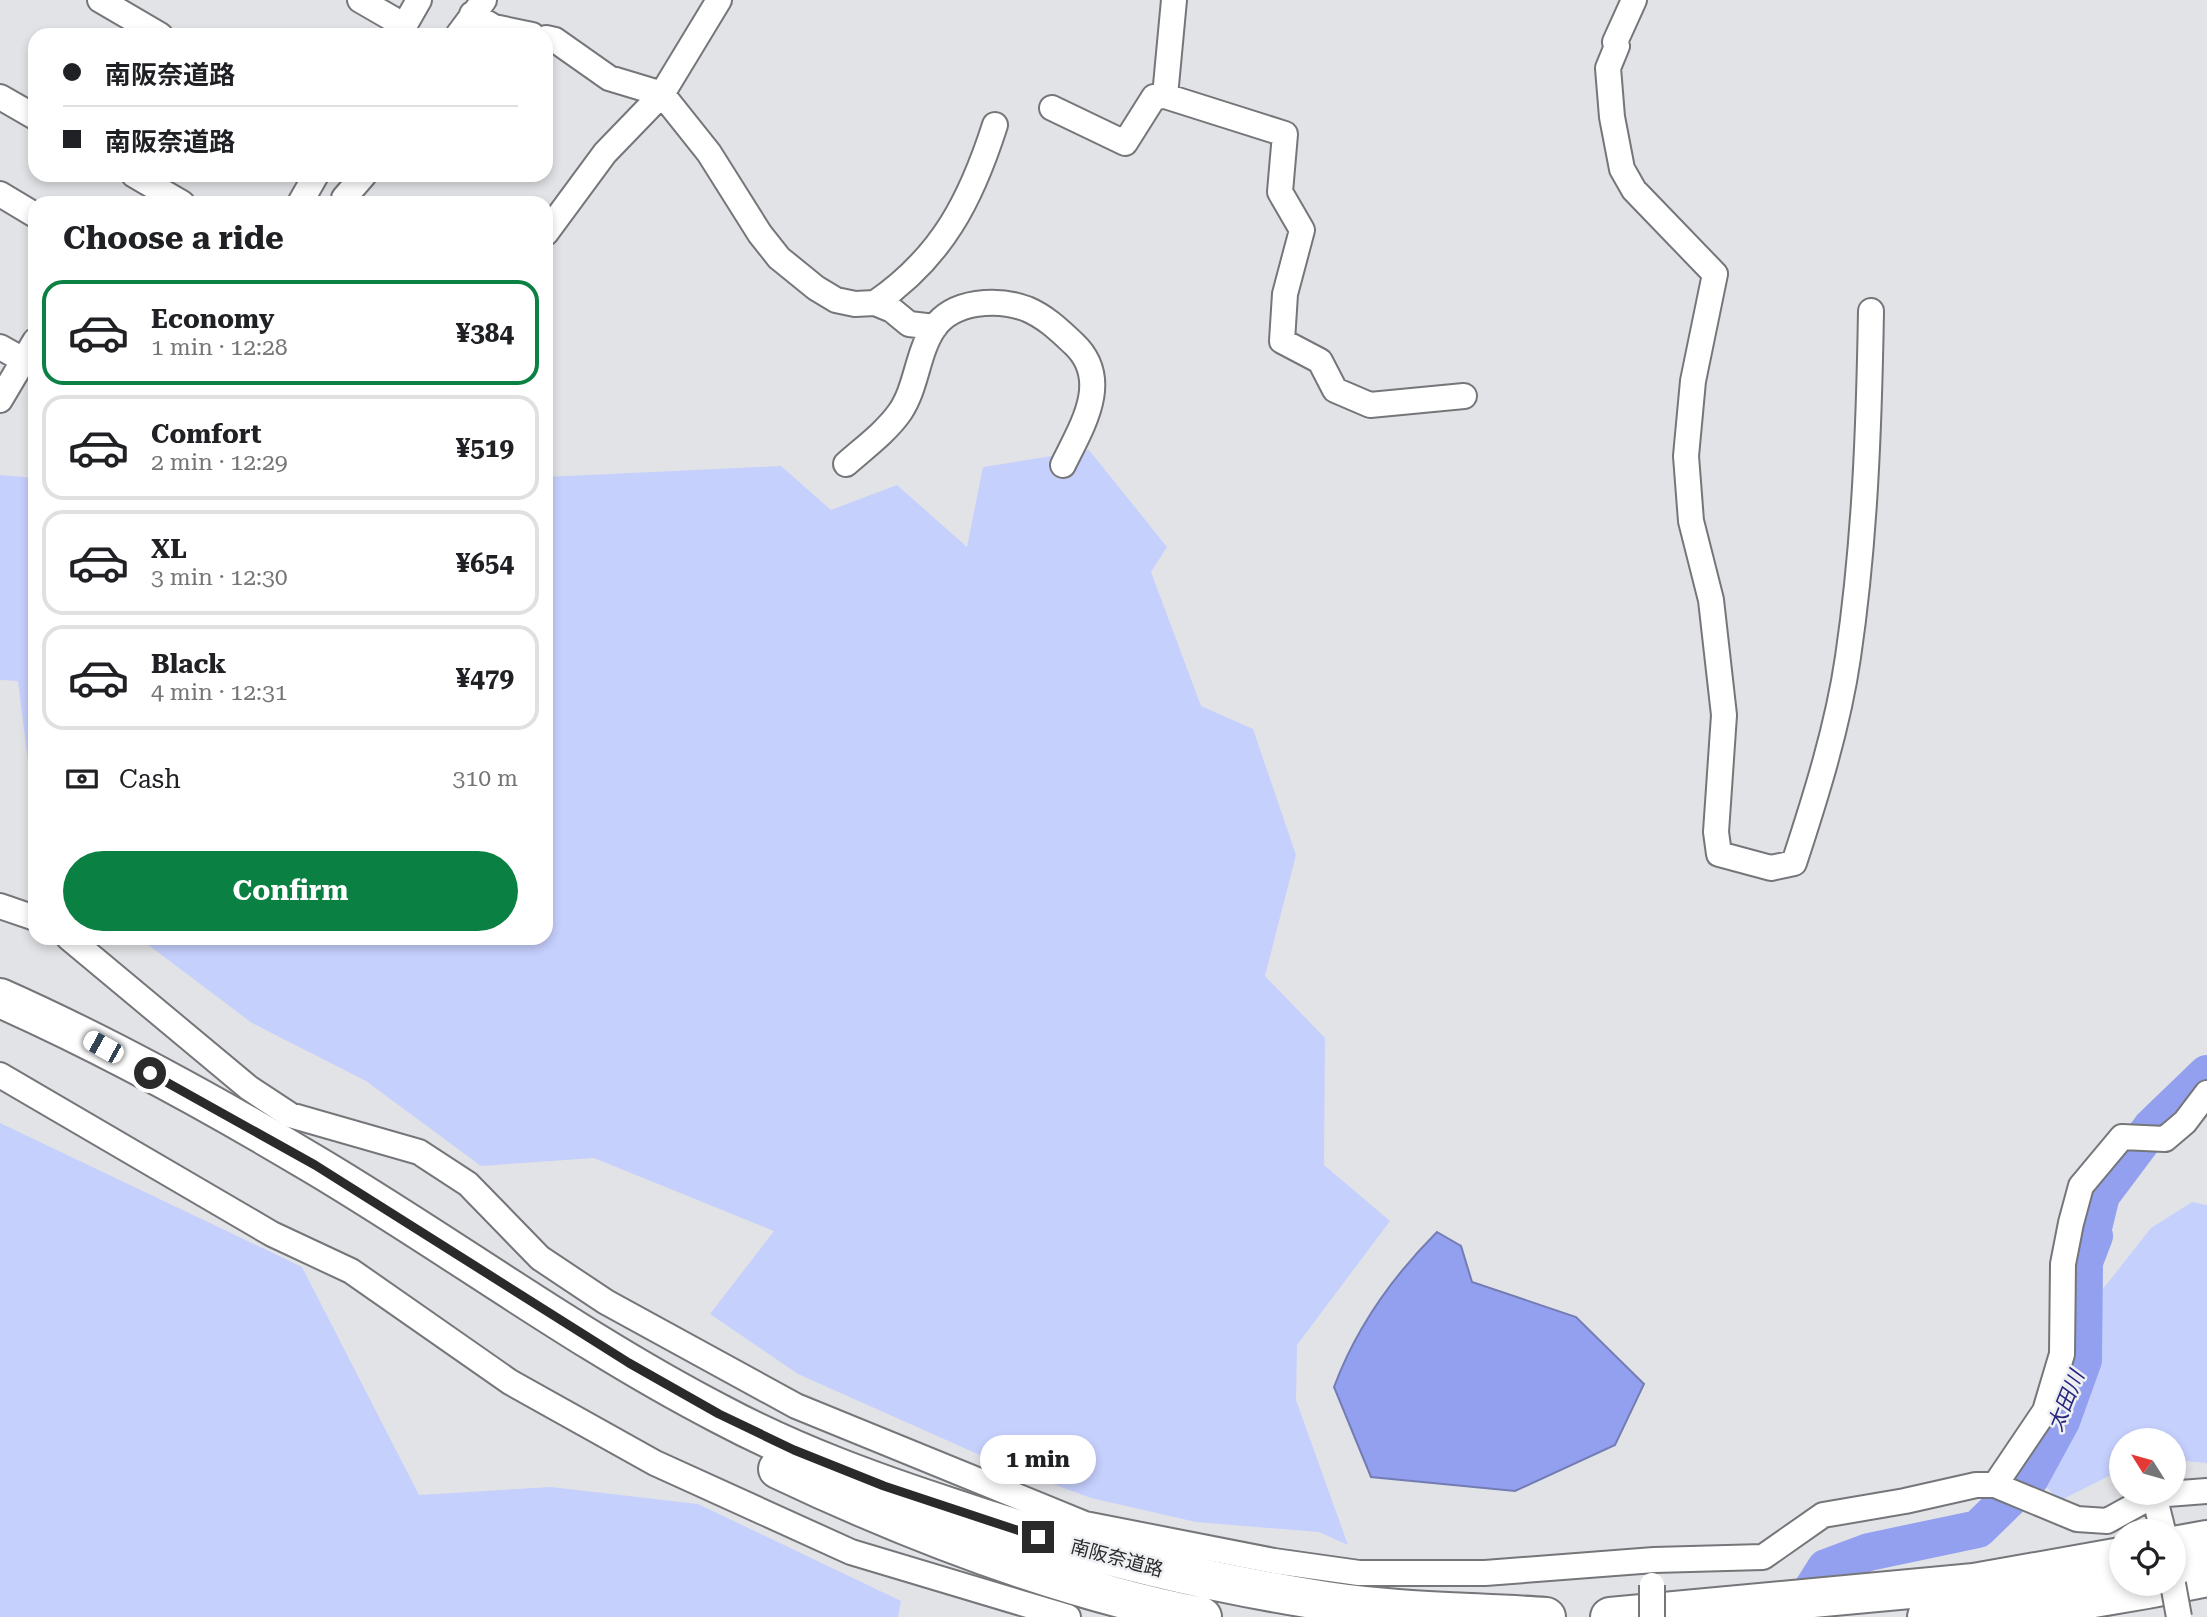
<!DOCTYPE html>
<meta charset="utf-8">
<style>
body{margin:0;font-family:"Roboto Serif","Noto Sans JP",serif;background:#f2f2f2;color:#202124;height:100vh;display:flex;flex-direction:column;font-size:26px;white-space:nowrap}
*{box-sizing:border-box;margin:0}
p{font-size:23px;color:#757577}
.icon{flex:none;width:38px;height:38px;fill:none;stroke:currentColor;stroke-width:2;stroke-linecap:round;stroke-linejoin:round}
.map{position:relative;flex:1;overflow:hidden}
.sheet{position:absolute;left:28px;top:196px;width:525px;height:749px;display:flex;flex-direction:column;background:#fff;border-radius:21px;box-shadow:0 4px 10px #0003}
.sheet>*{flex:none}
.top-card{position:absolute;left:28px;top:28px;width:525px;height:154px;border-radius:21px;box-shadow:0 4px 10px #0003;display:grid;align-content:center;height:154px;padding:0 35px;background:#fff}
.needle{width:46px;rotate:307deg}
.tools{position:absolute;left:2109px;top:1428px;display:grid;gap:14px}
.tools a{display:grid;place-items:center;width:77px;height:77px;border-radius:50%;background:#fff;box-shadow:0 4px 10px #0003;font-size:35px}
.end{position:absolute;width:32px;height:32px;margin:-16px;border:9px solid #2a2a2b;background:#fff;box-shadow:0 0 0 4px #fff}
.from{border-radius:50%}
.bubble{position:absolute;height:49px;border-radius:24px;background:#fff;box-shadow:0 4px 10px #0003;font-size:23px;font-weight:700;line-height:49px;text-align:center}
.car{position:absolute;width:21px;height:42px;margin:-21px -10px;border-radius:9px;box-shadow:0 0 5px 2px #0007;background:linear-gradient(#fff 24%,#345 0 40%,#fff 0 76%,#345 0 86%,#fff 0)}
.top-card b{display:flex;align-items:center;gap:24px;height:66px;font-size:26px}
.top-card b+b{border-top:2px solid #e0e0e0}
.top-card i{width:18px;height:18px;background:#202124}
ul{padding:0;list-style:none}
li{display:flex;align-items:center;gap:21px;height:105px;margin:0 14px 10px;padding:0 21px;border:4px solid #e0e0e0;border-radius:21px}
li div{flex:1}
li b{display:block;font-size:26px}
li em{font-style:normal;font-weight:700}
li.selected{border-color:#0b8043}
li>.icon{width:63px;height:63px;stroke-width:1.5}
h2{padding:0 35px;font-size:32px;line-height:84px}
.pay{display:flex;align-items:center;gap:18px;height:77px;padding:0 35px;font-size:26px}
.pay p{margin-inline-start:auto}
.button{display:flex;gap:14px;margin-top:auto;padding:14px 35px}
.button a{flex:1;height:80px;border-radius:42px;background:#0b8043;color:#fff;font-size:28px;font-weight:700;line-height:80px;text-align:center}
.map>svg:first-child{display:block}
.green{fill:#c6d0fd}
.water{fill:#92a0ef;stroke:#737db4;stroke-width:2}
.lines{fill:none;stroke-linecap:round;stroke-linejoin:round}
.river{stroke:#92a0ef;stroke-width:38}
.street-casing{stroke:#757679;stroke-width:28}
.highway-casing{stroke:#757679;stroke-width:42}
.street{stroke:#fff;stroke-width:24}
.highway{stroke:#fff;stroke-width:38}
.street-bridge-casing{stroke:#757679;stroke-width:28;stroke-linecap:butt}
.street-bridge{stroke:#fff;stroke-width:24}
.route{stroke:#2a2a2b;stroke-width:9}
.labels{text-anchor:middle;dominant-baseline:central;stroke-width:5;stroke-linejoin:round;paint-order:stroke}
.street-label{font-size:19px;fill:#2a2a2b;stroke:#eff0f3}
.water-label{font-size:21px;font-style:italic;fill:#26267f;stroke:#eff0f3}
</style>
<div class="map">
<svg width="2207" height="1617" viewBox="0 0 2207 1617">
<rect width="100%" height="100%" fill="#e2e3e6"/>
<!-- green -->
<path class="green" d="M1089,450L1167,547L1151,572L1201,706L1253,729L1296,855L1265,976L1325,1038L1324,1165L1390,1221L1297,1345L1296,1400L1348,1545L1319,1532L1196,1522L1091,1498L1009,1468L798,1374L710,1314L774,1231L594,1158L481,1166L366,1081L252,1023L139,938H546V477L781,466L831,510L897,485L967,547L983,467Z
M0,475L35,478V817L18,681L0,680Z
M0,1123L302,1267L419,1495L551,1487L698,1504L901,1601L898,1617H0Z
M2192,1202L2207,1205V1463L2174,1460V1440H2121V1470L2059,1501L2044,1484L2069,1443L2099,1294L2151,1228Z"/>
<!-- water -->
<path class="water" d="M1437,1232L1461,1246L1472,1282L1576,1317L1644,1384L1615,1445L1515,1491L1371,1477L1334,1387C1356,1328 1393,1276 1437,1232Z"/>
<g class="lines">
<!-- river -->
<path class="river" d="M1795,1617L1826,1568L1869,1552L1978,1529L2030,1478L2061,1421L2083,1360L2084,1262L2094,1236L2092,1232L2101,1195L2152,1127L2207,1074"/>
<!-- street casing -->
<g class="street-casing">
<path id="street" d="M100,0L160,35
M360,0L405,26
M1174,0L1165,96L1285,134L1280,192L1302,230L1285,294L1282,341L1320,361L1335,390L1370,405L1464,396
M1634,0L1615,42L1617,46L1608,68L1612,117L1622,169L1634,190L1715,274L1693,381L1686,456L1691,521L1711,600L1724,715L1716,832L1719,854L1771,868L1794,863C1816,796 1838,726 1848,657C1865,542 1869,427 1871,311
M472,14L494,27L532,35
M399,35L419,0
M458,35L484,0
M546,38L555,40L609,78L662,94L709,153L760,234L779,258L816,288L836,300L855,304L875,303L892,310L909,324L935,327
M0,97L35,117
M1052,108L1125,143L1154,97L1165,96
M134,175L182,203
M0,194L35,215
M344,198L364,175
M300,203L316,175
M546,233L605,153L662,94L719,0
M875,303C942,257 971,200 995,125
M0,347L23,360
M0,400L35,341
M846,464C864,448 886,432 900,412C917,387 917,353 934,328C953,300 998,298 1027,309C1046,317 1060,331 1074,344C1112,380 1082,426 1063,465
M0,906L35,918
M69,938L249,1088L290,1115L419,1152L468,1184L540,1258L606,1302L796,1406L1085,1524L1274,1561L1359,1573H1485L1654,1560L1763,1557L1823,1515L1905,1501L1976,1485H1995L2077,1519L2107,1521L2154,1495L2207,1491
M0,1075L272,1234L351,1271L510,1382L655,1463L851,1552L1068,1617
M1995,1485L2045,1411L2062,1354L2063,1264L2071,1223L2081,1186L2122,1137L2165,1139L2185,1122L2207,1093
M2154,1495L2163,1531"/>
</g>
<!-- highway casing -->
<g class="highway-casing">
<path id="highway" d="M0,998C108,1046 213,1104 315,1165C451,1246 579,1341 720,1414C795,1454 875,1483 955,1509C1076,1550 1200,1582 1326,1601C1398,1612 1473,1612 1546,1617
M778,1469C913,1533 1055,1588 1202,1617
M2174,1546L2207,1540
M1610,1617L1974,1583L2121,1557
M1927,1617C2022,1610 2114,1597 2207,1577"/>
</g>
<!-- street -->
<use href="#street" class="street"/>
<!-- highway -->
<use href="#highway" class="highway"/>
<!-- street-bridge casing -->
<g class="street-bridge-casing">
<path id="street-bridge" d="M2173,1584L2179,1617
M1652,1617V1585"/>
</g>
<!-- street-bridge -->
<use href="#street-bridge" class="street-bridge"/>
</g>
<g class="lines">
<!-- route -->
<path class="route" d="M150,1073L315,1165L629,1363L719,1414L794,1450L884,1486L1038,1537"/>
</g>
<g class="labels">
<!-- street labels -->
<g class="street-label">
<text transform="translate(1117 1558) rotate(15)">南阪奈道路</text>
</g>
<!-- water labels -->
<g class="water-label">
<text transform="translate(2066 1401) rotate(-68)">太田川</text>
</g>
</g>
</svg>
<div class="tools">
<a><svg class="needle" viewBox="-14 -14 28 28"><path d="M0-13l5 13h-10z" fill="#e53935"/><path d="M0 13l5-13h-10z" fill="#757577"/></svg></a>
<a><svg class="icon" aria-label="locate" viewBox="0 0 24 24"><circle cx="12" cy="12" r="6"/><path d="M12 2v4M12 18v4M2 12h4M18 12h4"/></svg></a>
</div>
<i class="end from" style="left:150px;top:1073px"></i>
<i class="end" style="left:1038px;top:1537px"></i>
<div class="bubble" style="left:980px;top:1435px;width:116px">1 min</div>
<i class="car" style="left:103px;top:1047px;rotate:299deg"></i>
<div class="top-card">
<b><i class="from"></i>南阪奈道路</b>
<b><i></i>南阪奈道路</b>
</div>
<section class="sheet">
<h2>Choose a ride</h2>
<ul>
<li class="selected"><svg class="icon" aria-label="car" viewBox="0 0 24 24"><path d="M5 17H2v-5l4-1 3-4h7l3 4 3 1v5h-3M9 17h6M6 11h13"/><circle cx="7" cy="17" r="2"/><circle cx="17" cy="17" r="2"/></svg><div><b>Economy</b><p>1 min · 12:28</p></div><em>¥384</em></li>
<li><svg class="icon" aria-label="car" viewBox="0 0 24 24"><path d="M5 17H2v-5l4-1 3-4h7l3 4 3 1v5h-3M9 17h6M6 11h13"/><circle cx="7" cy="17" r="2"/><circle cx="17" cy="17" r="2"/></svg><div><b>Comfort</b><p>2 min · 12:29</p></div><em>¥519</em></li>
<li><svg class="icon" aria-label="car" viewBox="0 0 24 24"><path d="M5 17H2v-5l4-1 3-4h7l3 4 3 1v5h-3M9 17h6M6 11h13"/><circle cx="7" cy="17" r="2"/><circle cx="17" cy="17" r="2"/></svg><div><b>XL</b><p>3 min · 12:30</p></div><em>¥654</em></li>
<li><svg class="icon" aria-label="car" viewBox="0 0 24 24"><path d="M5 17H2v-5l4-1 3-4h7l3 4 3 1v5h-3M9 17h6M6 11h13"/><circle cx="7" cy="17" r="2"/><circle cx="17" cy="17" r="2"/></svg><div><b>Black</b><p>4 min · 12:31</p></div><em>¥479</em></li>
</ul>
<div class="pay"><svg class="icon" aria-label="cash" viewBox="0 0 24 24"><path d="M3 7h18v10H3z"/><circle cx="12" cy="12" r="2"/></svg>Cash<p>310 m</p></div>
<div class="button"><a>Confirm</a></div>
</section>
</div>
